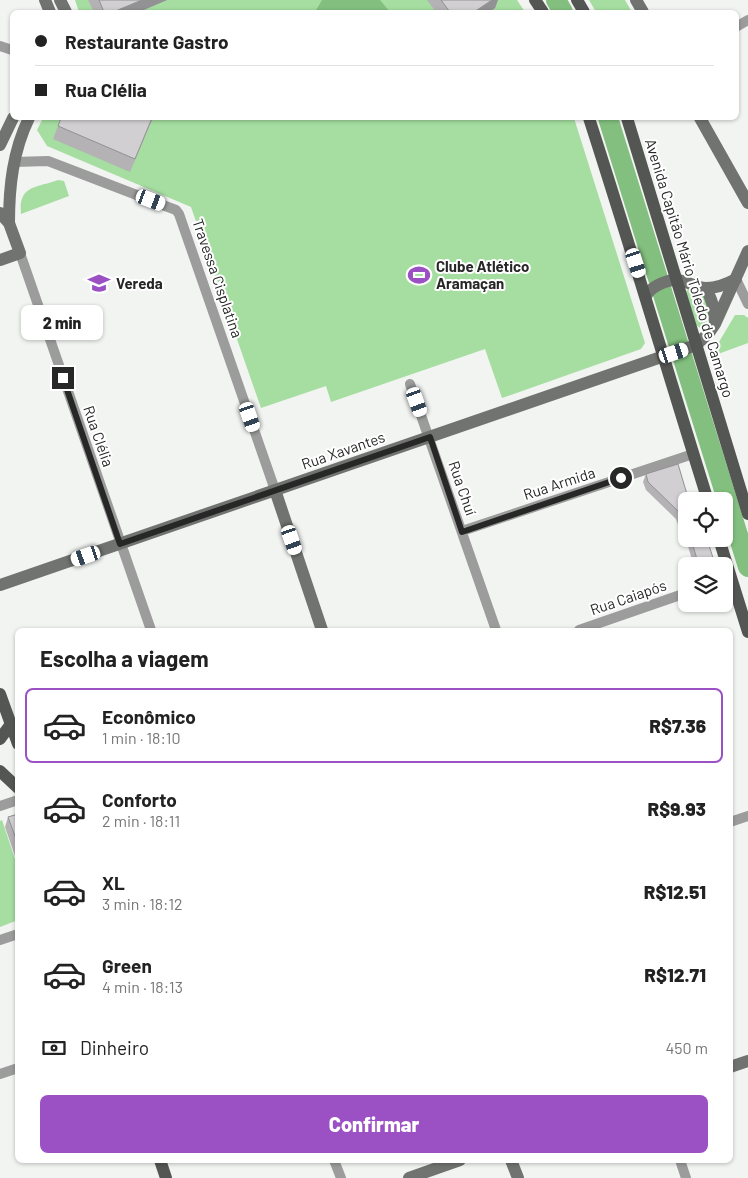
<!DOCTYPE html>
<html lang="pt">
<meta charset="utf-8">
<style>
body{margin:0;font-family:Barlow,sans-serif;background:#f2f2f2;color:#222;height:100vh;display:flex;flex-direction:column;font-size:19px;white-space:nowrap}
*{box-sizing:border-box;margin:0}
p{font-size:16px;color:#767676}
.icon{flex:none;width:28px;height:28px;fill:none;stroke:currentColor;stroke-width:2;stroke-linecap:round;stroke-linejoin:round}
.map{position:relative;flex:1;overflow:hidden}
.drawer{position:absolute;left:15px;top:628px;width:718px;height:535px;display:flex;flex-direction:column;background:#fff;border-radius:8px;box-shadow:0 1px 4px #0004}
.drawer>*{flex:none}
.guide{position:absolute;left:10px;top:10px;width:729px;height:110px;border-radius:8px;box-shadow:0 1px 4px #0004;display:grid;align-content:center;height:110px;padding:0 25px;background:#fff}
.controls{position:absolute;left:678px;top:492px;display:grid;gap:10px}
.controls a{display:grid;place-items:center;width:55px;height:55px;border-radius:8px;background:#fff;box-shadow:0 1px 4px #0004;font-size:25px}
.end{position:absolute;width:22px;height:22px;margin:-11px;border:6px solid #262726;background:#fff;box-shadow:0 0 0 2px #fff}
.from{border-radius:50%}
.bubble{position:absolute;height:35px;border-radius:8px;background:#fff;box-shadow:0 1px 4px #0004;font-size:16px;font-weight:800;line-height:35px;text-align:center}
.car{position:absolute;width:15px;height:30px;margin:-15px -8px;border-radius:6px;box-shadow:0 0 4px 1px #0007;background:linear-gradient(#fff 24%,#345 0 40%,#fff 0 76%,#345 0 86%,#fff 0)}
.guide b{display:flex;align-items:center;gap:18px;height:48px;font-size:19px}
.guide b+b{border-top:1px solid #e0e0e0}
.guide i{width:12px;height:12px;background:#222}
ul{padding:0;list-style:none}
li{display:flex;align-items:center;gap:15px;height:75px;margin:0 10px 8px;padding:0 15px;border:2px solid transparent;border-radius:8px}
li div{flex:1}
li b{display:block;font-size:19px}
li em{font-style:normal;font-weight:800}
li.current{border-color:#9b50c3}
li>.icon{width:45px;height:45px;stroke-width:1.5}
h2{padding:0 25px;font-size:22px;line-height:60px}
.pay{display:flex;align-items:center;gap:12px;height:55px;padding:0 25px;font-size:19px}
.pay p{margin-inline-start:auto}
.button{display:flex;gap:10px;margin-top:auto;padding:10px 25px}
.button a{flex:1;height:58px;border-radius:8px;background:#9b50c3;color:#fff;font-size:20px;font-weight:800;line-height:58px;text-align:center}
.map>svg:first-child{display:block}
.green{fill:#a5dea0}
.water{fill:#83c07f}
.lines{fill:none;stroke-linecap:round;stroke-linejoin:round}
.river{stroke:#83c07f;stroke-width:20}
.street{stroke:#9b9c9b;stroke-width:10}
.secondary{stroke:#717371;stroke-width:12}
.primary{stroke:#545654;stroke-width:12}
.wall{fill:#b4b2b5}
.shaded-wall{fill:#929193}
.building{fill:#d1cfd2;stroke:#929193}
.route{stroke:#262726;stroke-width:6}
.labels{text-anchor:middle;dominant-baseline:central;stroke-width:4;stroke-linejoin:round;paint-order:stroke}
.poi-label{font-size:15px;font-weight:bold;fill:#262726;stroke:#fff;text-anchor:start}
.street-label{font-size:15px;fill:#262726;stroke:#fff}
</style>
<div class="map">
<svg width="748" height="1178" viewBox="0 0 748 1178">
<rect width="100%" height="100%" fill="#f2f4f2"/>
<!-- green -->
<path class="green" d="M75,0H517L525,12H79Z
M589,0H625L632,12H596Z
M43,118H574L645,343L641,349L502,398L485,349L331,402L326,386L261,408L191,207L47,146L37,130Z
M58,180L64,181L69,196L21,214C18,185 36,188 58,180Z
M688,289C692,290 700,291 703,295C710,303 709,319 704,327L700,328L696,325L686,292Z
M735,315H744L748,318V343L710,357Z
M2,820L17,865L18,920L0,927V821Z"/>
<!-- water -->
<path class="water" d="M322,0H380L390,12H315Z"/>
<g class="lines">
<!-- river -->
<path class="river" d="M556,0L563,12
M608,118L748,567"/>
<!-- street -->
<path class="street" d="M736,27L748,20
M0,46L12,50
M14,162L48,161L168,207L176,210L179,214L275,490
M20,253L151,630
M736,279L748,304
M410,384L496,630
M462,531L693,454
M579,630L686,593
M0,806L18,800
M730,822L748,816
M0,940L18,934
M0,1074L18,1068
M334,1160L341,1178
M680,1160L686,1178"/>
<!-- secondary -->
<path class="secondary" d="M45,0L50,12
M60,0L66,12
M636,0L643,12
M700,118L748,203
M0,145L13,118
M0,213L9,223L20,253L0,260
M9,223C9,186 13,151 29,118
M705,288C713,299 714,310 715,323
M646,296C650,287 666,280 676,280C686,280 696,288 706,288C717,288 727,284 736,279
M275,490L322,630
M0,585L696,345L709,333L715,324L748,251
M730,1067L748,1061
M511,1160L518,1178
M409,1178L460,1160"/>
<!-- primary -->
<path class="primary" d="M535,0L543,12
M577,0L584,12
M589,118C630,245 668,373 708,501
M627,118L748,514
M719,539L748,632
M0,694L18,744
M0,739L11,724
M0,771L18,788
M160,1160L166,1178"/>
</g>
<!-- wall -->
<path class="wall" d="M88,0H167L139,12H94Z
M427,0H498L495,8L489,12H436Z
M153,118L130,172L53,139L58,126Z
M646,474L686,501V539H707L712,566H694L682,527H679L676,519L646,490L643,482Z
M18,814V865L5,827L8,817Z"/>
<!-- shaded-wall -->
<path class="shaded-wall" d="M142,0H167L139,12H113Z
M492,0H498L495,8L489,12H474Z
M684,519L682,527H679L682,520Z
M714,561L712,566H699Z"/>
<!-- building -->
<path class="building" d="M99,0H142L113,12H104Z
M441,0H492L474,12H450Z
M61,118H152L135,159L58,126Z
M678,464L689,501H686V525L684,519L682,520L679,512L648,482L646,474Z
M691,539H707L714,561L699,566Z
M18,814V844L8,817Z"/>
<g class="lines">
<!-- route -->
<path class="route" d="M63,378L120,544L430,437L462,532L621,478"/>
</g>
<!-- icons -->
<defs>
<g id="stadium-bare" transform="scale(1.725)"><path d="M0-5a6.5 5 0 1 0 0 10a6.5 5 0 1 0 0-10ZM-3.5-1.8h7v3.6h-7Z" fill="#9b50c3" stroke="#fff" stroke-width="2.5" paint-order="stroke"/></g>
<g id="school-bare" transform="scale(1.725)"><path d="M0-5L7-2L0 1L-7-2ZM-4 1L0 2.5L4 1V4Q0 6-4 4Z" fill="#9b50c3" stroke="#fff" stroke-width="2.5" paint-order="stroke"/></g>
</defs>
<g fill-rule="evenodd">
<use href="#stadium-bare" x="419" y="275"/>
<use href="#school-bare" x="99" y="283"/>
</g>
<g class="labels">
<!-- poi labels -->
<g class="poi-label">
<text x="436" y="266">Clube Atlético<tspan x="436" dy="17">Aramaçan</tspan></text>
<text x="116" y="283">Vereda</text>
</g>
<!-- street labels -->
<g class="street-label">
<text transform="translate(690 268) rotate(73)">Avenida Capitão Mário Toledo de Camargo</text>
<text transform="translate(218 278) rotate(71)">Travessa Cisplatina</text>
<text transform="translate(99 436) rotate(71)">Rua Clélia</text>
<text transform="translate(343 450) rotate(-19)">Rua Xavantes</text>
<text transform="translate(559 483) rotate(-18)">Rua Armida</text>
<text transform="translate(463 488) rotate(71)">Rua Chuí</text>
<text transform="translate(628 597) rotate(-19)">Rua Caiapós</text>
</g>
</g>
</svg>
<div class="controls">
<a><svg class="icon" aria-label="locate" viewBox="0 0 24 24"><circle cx="12" cy="12" r="6"/><path d="M12 2v4M12 18v4M2 12h4M18 12h4"/></svg></a>
<a><svg class="icon" aria-label="layers" viewBox="0 0 24 24"><path d="M12 4l9 5-9 5-9-5zM3 14l9 5 9-5"/></svg></a>
</div>
<i class="end from" style="left:621px;top:478px"></i>
<i class="end" style="left:63px;top:378px"></i>
<div class="bubble" style="left:21px;top:305px;width:82px">2 min</div>
<i class="car" style="left:151px;top:200px;rotate:111deg"></i>
<i class="car" style="left:636px;top:263px;rotate:162deg"></i>
<i class="car" style="left:674px;top:353px;rotate:72deg"></i>
<i class="car" style="left:417px;top:402px;rotate:160deg"></i>
<i class="car" style="left:250px;top:417px;rotate:161deg"></i>
<i class="car" style="left:292px;top:540px;rotate:161deg"></i>
<i class="car" style="left:86px;top:556px;rotate:251deg"></i>
<div class="guide">
<b><i class="from"></i>Restaurante Gastro</b>
<b><i></i>Rua Clélia</b>
</div>
<section class="drawer">
<h2>Escolha a viagem</h2>
<ul>
<li class="current"><svg class="icon" aria-label="car" viewBox="0 0 24 24"><path d="M5 17H2v-5l4-1 3-4h7l3 4 3 1v5h-3M9 17h6M6 11h13"/><circle cx="7" cy="17" r="2"/><circle cx="17" cy="17" r="2"/></svg><div><b>Econômico</b><p>1 min · 18:10</p></div><em>R$7.36</em></li>
<li><svg class="icon" aria-label="car" viewBox="0 0 24 24"><path d="M5 17H2v-5l4-1 3-4h7l3 4 3 1v5h-3M9 17h6M6 11h13"/><circle cx="7" cy="17" r="2"/><circle cx="17" cy="17" r="2"/></svg><div><b>Conforto</b><p>2 min · 18:11</p></div><em>R$9.93</em></li>
<li><svg class="icon" aria-label="car" viewBox="0 0 24 24"><path d="M5 17H2v-5l4-1 3-4h7l3 4 3 1v5h-3M9 17h6M6 11h13"/><circle cx="7" cy="17" r="2"/><circle cx="17" cy="17" r="2"/></svg><div><b>XL</b><p>3 min · 18:12</p></div><em>R$12.51</em></li>
<li><svg class="icon" aria-label="car" viewBox="0 0 24 24"><path d="M5 17H2v-5l4-1 3-4h7l3 4 3 1v5h-3M9 17h6M6 11h13"/><circle cx="7" cy="17" r="2"/><circle cx="17" cy="17" r="2"/></svg><div><b>Green</b><p>4 min · 18:13</p></div><em>R$12.71</em></li>
</ul>
<div class="pay"><svg class="icon" aria-label="cash" viewBox="0 0 24 24"><path d="M3 7h18v10H3z"/><circle cx="12" cy="12" r="2"/></svg>Dinheiro<p>450 m</p></div>
<div class="button"><a>Confirmar</a></div>
</section>
</div>
